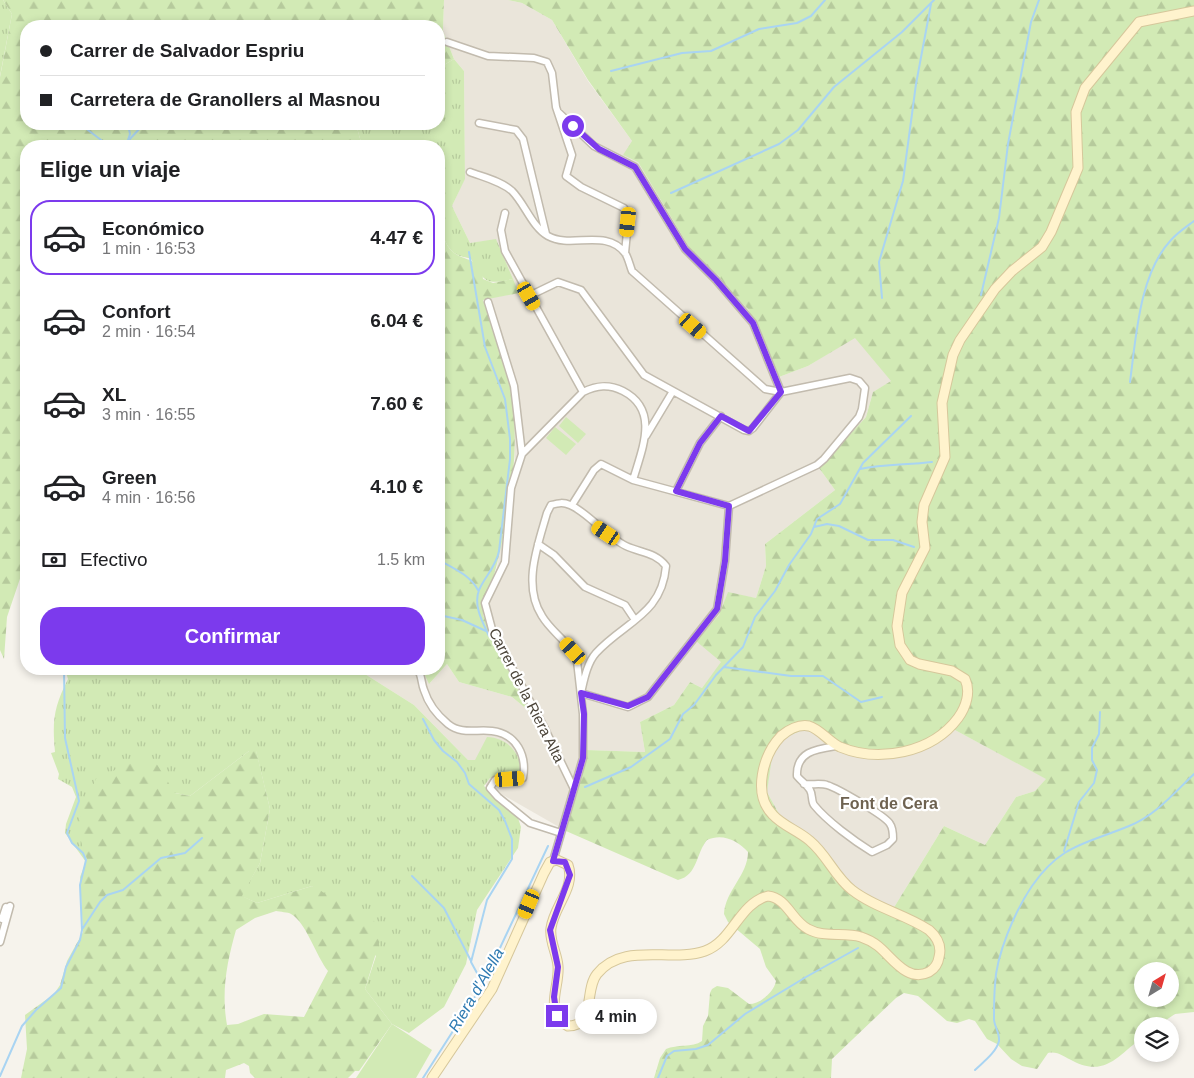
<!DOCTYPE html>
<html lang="es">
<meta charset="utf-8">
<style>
body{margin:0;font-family:Helvetica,sans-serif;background:#f6f6f6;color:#202124;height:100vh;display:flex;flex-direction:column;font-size:19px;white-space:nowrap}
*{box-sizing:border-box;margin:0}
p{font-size:16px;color:#757577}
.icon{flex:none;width:28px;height:28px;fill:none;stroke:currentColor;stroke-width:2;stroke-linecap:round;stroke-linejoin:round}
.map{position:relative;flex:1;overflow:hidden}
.details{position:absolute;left:20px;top:140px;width:425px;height:535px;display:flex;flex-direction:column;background:#fff;border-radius:20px;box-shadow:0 2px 8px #0003}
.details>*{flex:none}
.guide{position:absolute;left:20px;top:20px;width:425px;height:110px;border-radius:20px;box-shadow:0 2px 8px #0003;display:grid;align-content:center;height:110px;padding:0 20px;background:#fff}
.needle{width:32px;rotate:37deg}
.controls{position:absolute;left:1134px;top:962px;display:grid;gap:10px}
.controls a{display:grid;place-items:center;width:45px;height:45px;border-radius:50%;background:#fff;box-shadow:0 2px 8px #0003;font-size:25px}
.end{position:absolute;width:22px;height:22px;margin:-11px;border:6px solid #7c3aed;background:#fff;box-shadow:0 0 0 2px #fff}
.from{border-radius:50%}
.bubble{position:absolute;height:35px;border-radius:18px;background:#fff;box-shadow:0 2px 8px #0003;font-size:16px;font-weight:700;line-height:35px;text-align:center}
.car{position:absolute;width:15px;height:30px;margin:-15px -8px;border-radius:6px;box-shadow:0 0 4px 1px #0007;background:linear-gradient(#f5c518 24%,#345 0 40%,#f5c518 0 76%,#345 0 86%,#f5c518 0)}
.guide b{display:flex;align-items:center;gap:18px;height:48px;font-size:19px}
.guide b+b{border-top:1px solid #e0e0e0}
.guide i{width:12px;height:12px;background:#202124}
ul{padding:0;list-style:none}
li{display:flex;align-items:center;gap:15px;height:75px;margin:0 10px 8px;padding:0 10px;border:2px solid transparent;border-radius:20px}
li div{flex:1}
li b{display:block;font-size:19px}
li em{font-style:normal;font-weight:700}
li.on{border-color:#7c3aed}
li>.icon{width:45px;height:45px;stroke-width:1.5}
h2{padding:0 20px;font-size:22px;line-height:60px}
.pay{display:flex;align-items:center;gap:12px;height:55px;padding:0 20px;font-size:19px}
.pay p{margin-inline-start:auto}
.cta{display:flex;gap:10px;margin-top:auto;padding:10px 20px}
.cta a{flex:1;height:58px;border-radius:20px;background:#7c3aed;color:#fff;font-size:20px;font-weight:700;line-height:58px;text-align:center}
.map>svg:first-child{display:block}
.residential{fill:#eae5da}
.grass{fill:url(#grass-tufts)}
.forest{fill:url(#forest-firs);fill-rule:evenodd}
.pitch{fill:#d2eab5}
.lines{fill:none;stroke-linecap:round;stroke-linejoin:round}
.stream{stroke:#a9d4f2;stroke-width:2}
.street-casing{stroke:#c2bbae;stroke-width:9}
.secondary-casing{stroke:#d6c79b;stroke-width:11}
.street{stroke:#fff;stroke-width:6}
.secondary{stroke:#fff3cd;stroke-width:9}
.route{stroke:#7c3aed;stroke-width:6}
.labels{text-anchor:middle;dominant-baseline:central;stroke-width:4.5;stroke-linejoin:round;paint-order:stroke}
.street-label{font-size:15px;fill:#4b4439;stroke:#fff}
.neighbourhood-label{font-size:16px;font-weight:bold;fill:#6e6250;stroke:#fff}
.water-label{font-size:16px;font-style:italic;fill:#2e7ab2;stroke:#fff}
</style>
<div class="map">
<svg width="1194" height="1078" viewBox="0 0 1194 1078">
<defs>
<pattern id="grass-tufts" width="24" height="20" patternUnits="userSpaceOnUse" patternTransform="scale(1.25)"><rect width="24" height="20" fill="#d2eab5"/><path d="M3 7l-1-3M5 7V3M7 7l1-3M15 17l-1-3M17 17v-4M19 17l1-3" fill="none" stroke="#b6ca9c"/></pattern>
<pattern id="forest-firs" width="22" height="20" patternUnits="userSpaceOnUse" patternTransform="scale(1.25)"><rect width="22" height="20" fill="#d2eab5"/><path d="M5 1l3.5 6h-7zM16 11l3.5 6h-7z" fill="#b6ca9c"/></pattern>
</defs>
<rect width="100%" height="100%" fill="#f6f3ec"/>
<!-- residential -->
<path class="residential" d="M444,0H508L522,3L552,20L588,81L632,141L638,162L695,257L719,276L731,293L748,309L779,377L808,366L855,337L892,381L873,392L866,417L819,468L835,490L765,544L766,566L756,598L728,593L719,615L697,641L722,662L702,688L690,682L674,705L640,722L645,752L586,750L566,831L484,784L490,778L475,760H468L414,705L357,669H422L430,683L447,664L459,682L512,697L528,710L483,615L497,567L515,463L511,390L483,299L519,293L496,240L470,243L452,206L465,178L464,71L454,59L443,31Z
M805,729L869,759L953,729L1047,779L1035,791L1016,797L985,845L944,826L893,909L855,889L818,844L779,814L767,792L771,757L784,738Z"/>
<!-- grass -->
<path class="grass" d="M0,0H3L12,14L0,76Z
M454,59L464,71L465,179L452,206L470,243L496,239L513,279C486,285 485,283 471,259C466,257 460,257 456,254C431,239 439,172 439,146H362L356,124H439V68Z
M65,669H357L414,705L468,760H475L487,737C506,738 515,748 522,766L519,775L490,778L484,786L517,815L521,827L518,848L477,910L466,964L444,1007L409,1033L392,1024L365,989L376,956L312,886L257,903L241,896L260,863L270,809L256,751H249L190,796L175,793L87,859L86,862L65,833L66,824L76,797L72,787L58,779L59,774L51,753L55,752C52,720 54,707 68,679Z"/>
<!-- forest -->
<path class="forest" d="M3,0H444L443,31L454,59L439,68V26H26V124H356L362,146H26V561L7,617L4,659L0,650V77L12,14Z
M508,0H1194V1012L1175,1014L1157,1026H1142V1038C1119,1054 1106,1078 1073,1061C1064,1057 1058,1051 1048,1053L1037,1069L1022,1066L1011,1059L997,1044L987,1039L975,1021L969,1019L957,1023L947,1021L918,996L904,993L896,998L832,1059L831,1078H654L660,1058L666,1049C677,1044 692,1048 702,1041L703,1026L708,1016L710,993L712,989L717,986L728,988L749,1004C760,1004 774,992 776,981L766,967L760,949L728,922L724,914C725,891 748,875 748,852C738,841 723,833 707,840C696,853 698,875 678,880L566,831L586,750L645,752L640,722L674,705L690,682L702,688L721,662L696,641L719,615L728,592L756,598L766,566L765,544L835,490L819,468L866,417L873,392L891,381L855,338L808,366L779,377L748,309L731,293L719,276L695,257L638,162L623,155L632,141L588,80L552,20L522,3ZM805,729L869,759L892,756L953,729L1046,779L1035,791L1016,797L985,845L944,826L893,909L855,889L818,844L779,814L767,792L772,757L784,738ZM1142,971H1170V999H1142Z
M439,223C442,231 444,242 450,249C460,262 482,256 483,279L493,283L513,279L519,293L483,300C492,327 507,362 511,390C523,465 504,543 483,615L529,711L512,697L459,682L447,664L429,684L422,669H439Z
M256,750L270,809L260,863L242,896L257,903L312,886L384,927L365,989L392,1024L359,1071H355L348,1078H255L250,1073L249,1066L244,1063L226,1070L225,1078H21L27,1049L25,1015L54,994L60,985L67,961L83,932L80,877L87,859L76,826L96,779L132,762L156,763L175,793L190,796L249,751ZM276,911C280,912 288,912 291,914C306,922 316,956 328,971L304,1017L264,1014L238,1024L227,1025C221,991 227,962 236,930L255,918Z"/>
<!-- pitch -->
<path class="pitch" d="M566,417L586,434L578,443L559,426Z
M555,427L576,444L566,455L546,438Z
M392,1024L432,1050L416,1078H356Z"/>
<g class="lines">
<!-- stream -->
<path class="stream" d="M611,71L682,53L711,51L759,29L797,23L811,16L825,0
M80,124L109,146
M127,142L144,124
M126,146L130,134L128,124
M671,193L779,144L798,130L834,87L902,32L934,0
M469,252L485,347L505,399L510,439V459L499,551C496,567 485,576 479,590C473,606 483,623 489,636
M981,295L999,218L1008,144L1031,22L1039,0
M882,298L879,262L903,181L916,84L931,4
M1130,382C1136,338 1139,274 1171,240C1177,233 1186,227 1194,221
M860,469C884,464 907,465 932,462
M814,527L827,524L839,526L868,540H893L914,547
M439,560C453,568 470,575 478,590
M439,615L462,620L486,631
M724,667L791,676H823L861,702L882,697
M423,719L434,740L443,751L457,762L465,773L469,784L499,810L505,821L512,839V859L487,900L471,962L483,984
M585,787L631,767L670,739L683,714L694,705L716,675L743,647L755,617L775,591L789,565L811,534L817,519L840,504L863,463L911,416
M1064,851L1079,802L1094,783L1097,770L1092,760V748L1099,734L1100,712
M412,876L444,908L471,961
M83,928L100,902L107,895L123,890L161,858L185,853L202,838
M975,1070C983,1062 996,1053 999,1041C1000,1033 994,1026 994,1019C994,1008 994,996 995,985C996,955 1015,911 1032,886C1061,844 1086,844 1129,826C1156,815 1174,793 1194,774
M0,1076L22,1026L36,1010L61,988L66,967L80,940L82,930L80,885L86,860L83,853L72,843L67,833L79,801L65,738L64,669
M423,1078L483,984L548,846
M658,1078L667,1056L674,1051L696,1049L708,1045L745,1014L806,977L858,948"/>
<!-- street casing -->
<g class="street-casing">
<path id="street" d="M447,42L488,56L534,58L547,62L552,73L556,107L572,155L566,176L581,187L624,208L628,222L625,253
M558,112L594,146L635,167L685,249L716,280L753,323L781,392
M479,123L516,130L523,139L546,234
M470,172C483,177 501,181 512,191C525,204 532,227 548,236C571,249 606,228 625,253C628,257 630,266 632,271L765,389L781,392L850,378L859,381L865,388L862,409L859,417L824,459L817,465L729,506
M505,213L501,230L505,251L583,392
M529,296L558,282L581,290L644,375L744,430L749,431L753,428L781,392
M488,302L514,386L522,454
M646,436L673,391
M676,491L700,443L721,416
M572,505L594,470L601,464L633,480L729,506
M538,544L554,555L585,587L625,605L635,620
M417,669C422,674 421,683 424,690C428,703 437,715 448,724C462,735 476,729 492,731C517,734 527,756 523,778L495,780L490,788L498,797L530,823L561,833
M581,693L628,707L648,697L717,609L725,561L729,506
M804,784C812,785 821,783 827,785C837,788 886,816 890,824C893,828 893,834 893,839L887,845L872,852C854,841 827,821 814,805C811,801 813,795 810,790C807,785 801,781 797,776C796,751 817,749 837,746
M574,789L544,727L493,633L485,603L505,562L511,488L522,454L583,392C597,385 609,384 623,391C660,410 642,449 633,480
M553,861L583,758V714L577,661C570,642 552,633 542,616C522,585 538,545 547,513L551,505C559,503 563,502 570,505C586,511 607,537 626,546C641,553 655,552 666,566C662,615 624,622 596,653C587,663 584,680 581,693
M0,918L2,919L6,907
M0,942L10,906"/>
</g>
<!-- secondary casing -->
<g class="secondary-casing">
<path id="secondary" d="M432,1078L492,989L544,873L550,862L557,860L568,865C576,887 554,906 551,928C549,941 557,953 558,966C560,987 543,1013 568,1026C596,1026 584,990 597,974C623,941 671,963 705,951C733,941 739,903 768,896C787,898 792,921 808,929C824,938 844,932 861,937C867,939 873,942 878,946C892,957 907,983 929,972C934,969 938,964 939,957C942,946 937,937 929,930C905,914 875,908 852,890C835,877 827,855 810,841C799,831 783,826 773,815C752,794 763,755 781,736C788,730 799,724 809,726C820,729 829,742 840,747C879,763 932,753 958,718C966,707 971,692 965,679L952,671L919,664L910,660L900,645L897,626L902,593L925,548L922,522L924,505L945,457L942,403L953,355L960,340L995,289L1012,271L1042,247L1051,232L1078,168L1076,112L1085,88L1139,22L1194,11"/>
</g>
<!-- street -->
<use href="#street" class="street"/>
<!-- secondary -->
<use href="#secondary" class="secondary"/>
</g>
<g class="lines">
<!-- route -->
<path class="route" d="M557,1016L554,997L558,967L550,930L570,875L565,862L553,861L583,758L584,714L581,693L628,706L648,697L717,609L725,561L729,506L676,491L700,443L721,416L749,431L781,392L753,323L716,280L685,249L635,167L599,149L573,126"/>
</g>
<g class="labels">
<!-- street labels -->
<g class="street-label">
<text transform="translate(527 695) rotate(63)">Carrer de la Riera Alta</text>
</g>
<!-- neighbourhood labels -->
<g class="neighbourhood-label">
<text x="889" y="803">Font de Cera</text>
</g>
<!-- water labels -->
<g class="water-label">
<text transform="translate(476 990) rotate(-60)">Riera d'Alella</text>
</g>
</g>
</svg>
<div class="controls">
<a><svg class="needle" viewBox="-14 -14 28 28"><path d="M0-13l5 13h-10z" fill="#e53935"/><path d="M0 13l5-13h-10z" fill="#757577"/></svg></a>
<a><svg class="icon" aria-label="layers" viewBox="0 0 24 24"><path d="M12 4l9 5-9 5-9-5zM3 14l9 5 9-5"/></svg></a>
</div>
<i class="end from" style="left:573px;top:126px"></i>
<i class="end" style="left:557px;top:1016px"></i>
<div class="bubble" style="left:575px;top:999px;width:82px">4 min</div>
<i class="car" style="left:628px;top:222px;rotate:186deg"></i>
<i class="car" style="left:529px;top:296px;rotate:150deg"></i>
<i class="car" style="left:693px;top:326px;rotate:131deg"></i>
<i class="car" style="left:606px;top:533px;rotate:304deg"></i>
<i class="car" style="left:573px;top:651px;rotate:318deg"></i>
<i class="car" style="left:510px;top:779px;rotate:86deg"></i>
<i class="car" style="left:529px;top:904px;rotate:203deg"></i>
<div class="guide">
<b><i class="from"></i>Carrer de Salvador Espriu</b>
<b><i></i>Carretera de Granollers al Masnou</b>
</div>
<section class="details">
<h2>Elige un viaje</h2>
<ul>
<li class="on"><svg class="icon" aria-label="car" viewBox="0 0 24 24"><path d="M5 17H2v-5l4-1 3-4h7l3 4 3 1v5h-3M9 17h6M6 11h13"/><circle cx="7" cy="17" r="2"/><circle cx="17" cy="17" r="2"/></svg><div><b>Económico</b><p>1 min · 16:53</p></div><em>4.47 €</em></li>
<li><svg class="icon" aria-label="car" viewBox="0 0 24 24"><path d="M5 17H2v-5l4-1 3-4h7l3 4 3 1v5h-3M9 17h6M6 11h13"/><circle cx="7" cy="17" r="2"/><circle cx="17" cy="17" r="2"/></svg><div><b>Confort</b><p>2 min · 16:54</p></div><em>6.04 €</em></li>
<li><svg class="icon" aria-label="car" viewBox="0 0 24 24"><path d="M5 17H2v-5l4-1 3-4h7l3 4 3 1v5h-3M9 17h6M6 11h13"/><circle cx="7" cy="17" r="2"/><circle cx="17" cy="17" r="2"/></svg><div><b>XL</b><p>3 min · 16:55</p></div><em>7.60 €</em></li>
<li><svg class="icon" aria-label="car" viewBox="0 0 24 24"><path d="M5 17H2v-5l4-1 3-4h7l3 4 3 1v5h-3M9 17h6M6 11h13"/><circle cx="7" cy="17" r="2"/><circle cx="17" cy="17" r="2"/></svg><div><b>Green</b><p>4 min · 16:56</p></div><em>4.10 €</em></li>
</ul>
<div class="pay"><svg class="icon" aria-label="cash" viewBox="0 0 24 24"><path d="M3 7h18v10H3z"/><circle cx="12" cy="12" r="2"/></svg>Efectivo<p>1.5 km</p></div>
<div class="cta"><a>Confirmar</a></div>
</section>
</div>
